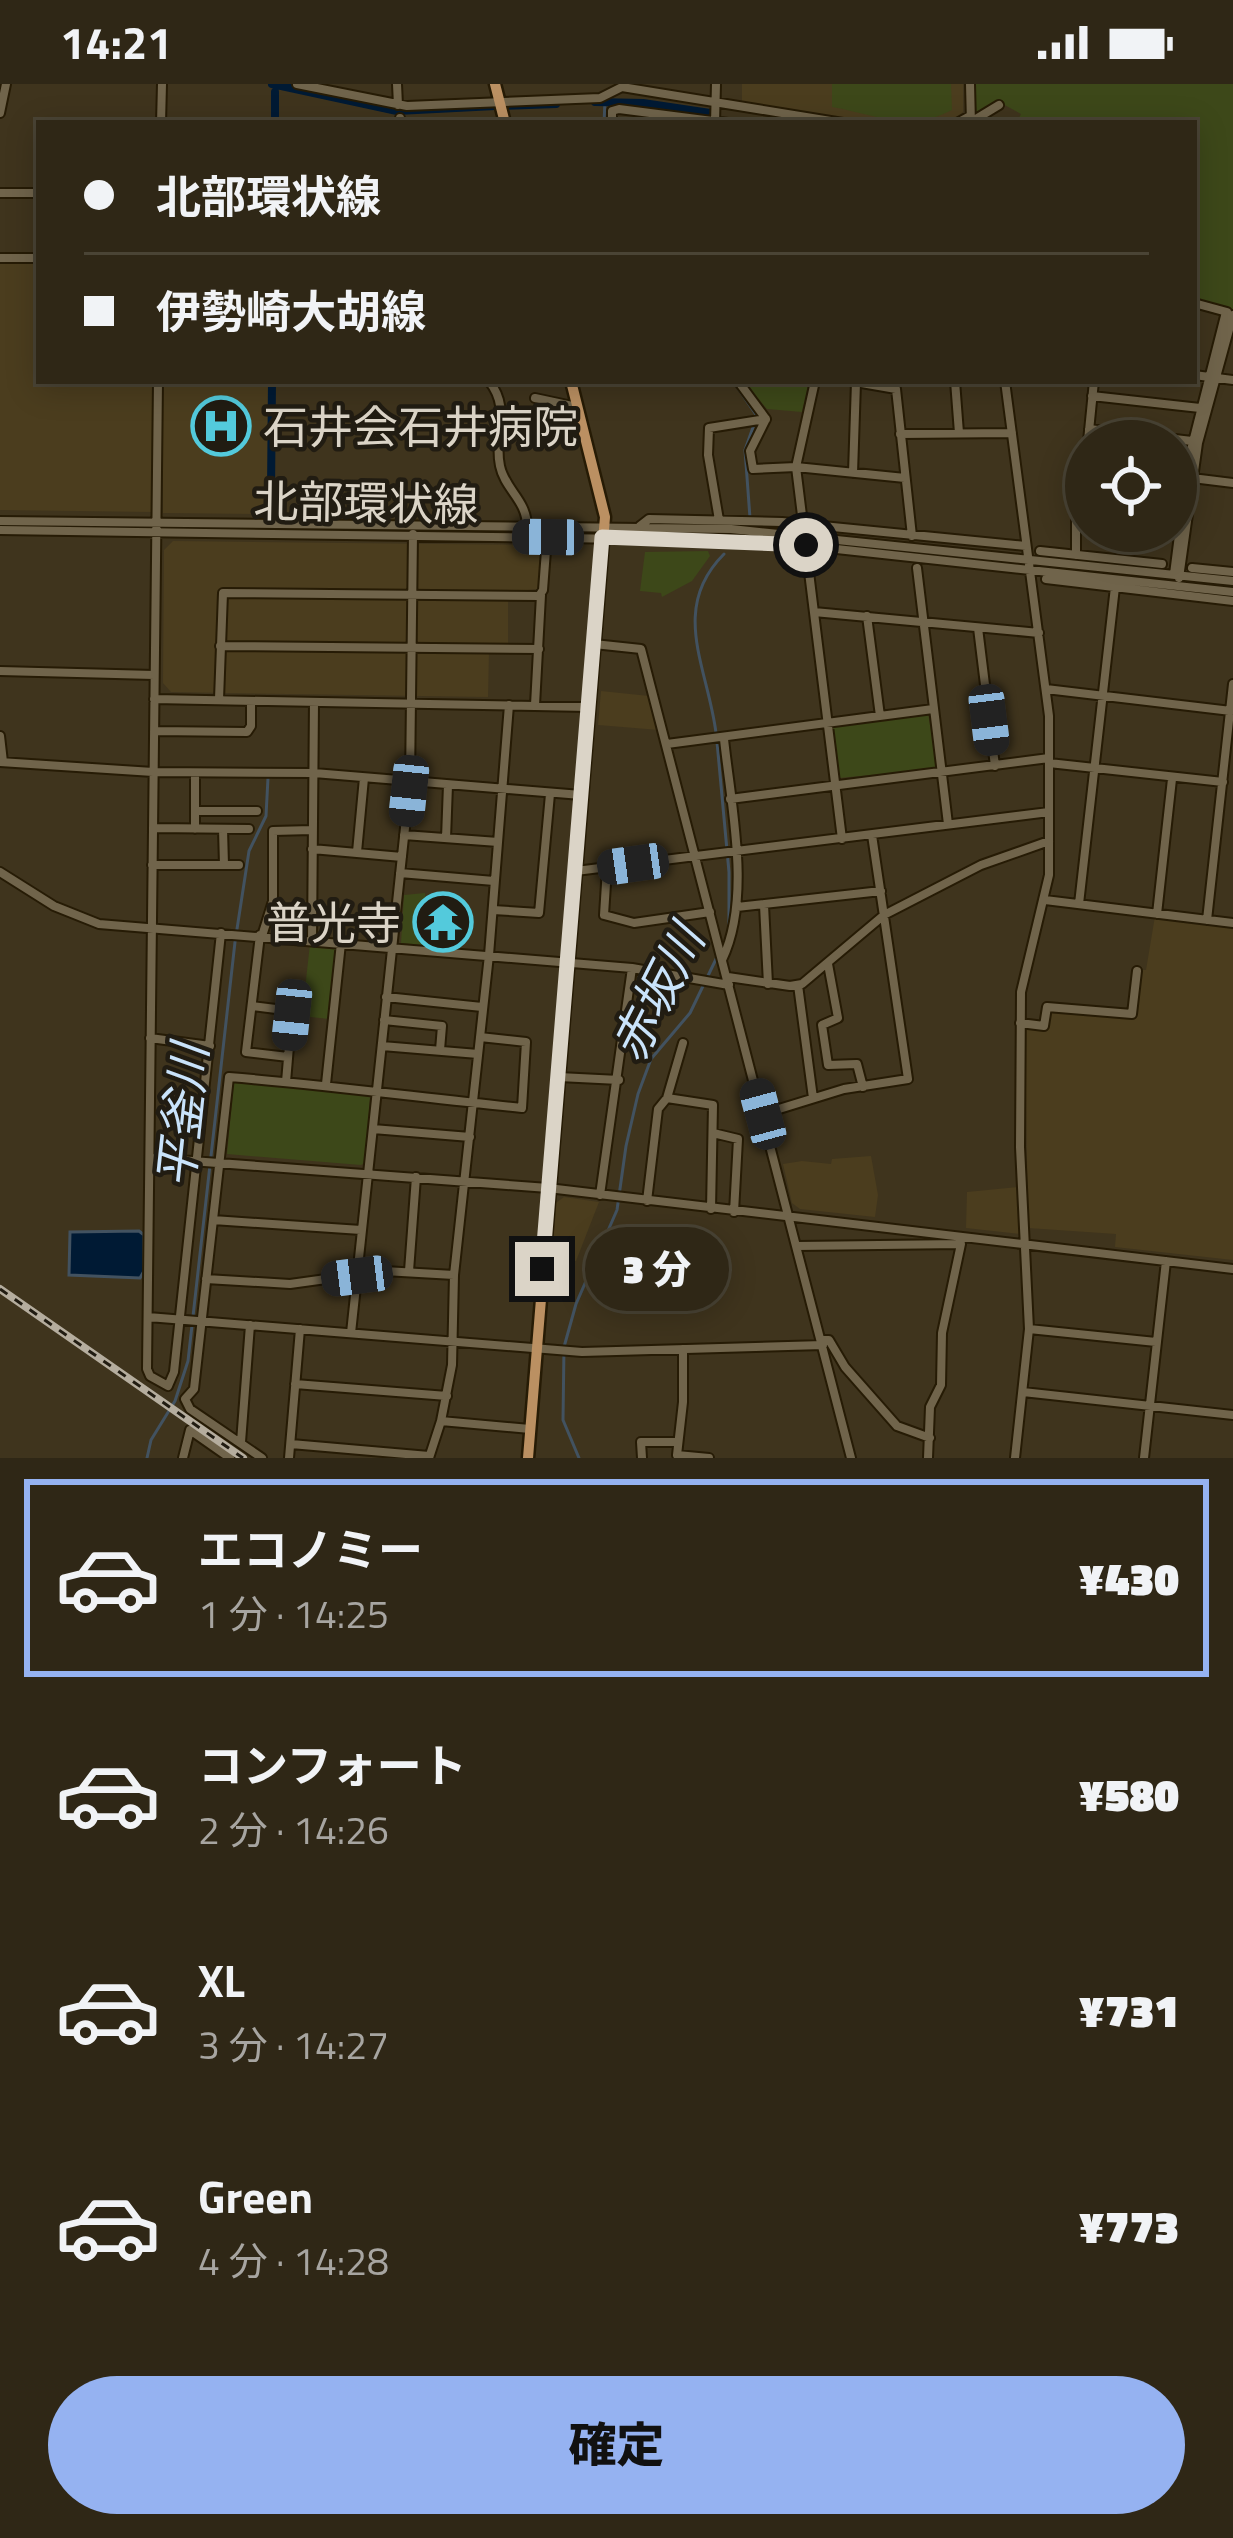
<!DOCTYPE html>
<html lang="ja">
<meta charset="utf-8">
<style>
body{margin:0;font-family:"Titillium Web","Noto Sans JP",sans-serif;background:#3b3323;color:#f1f3f6;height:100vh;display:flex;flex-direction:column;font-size:45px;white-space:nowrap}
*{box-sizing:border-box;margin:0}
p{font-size:39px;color:#a7a5a1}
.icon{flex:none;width:66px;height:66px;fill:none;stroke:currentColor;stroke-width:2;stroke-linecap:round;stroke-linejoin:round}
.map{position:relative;height:1374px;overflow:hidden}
.drawer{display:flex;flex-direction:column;background:#2f2716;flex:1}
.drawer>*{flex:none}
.top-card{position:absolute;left:36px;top:36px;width:1161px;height:264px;border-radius:0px;box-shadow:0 6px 30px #0003,0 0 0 3px #4a4435;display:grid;align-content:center;height:264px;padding:0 48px;background:#2f2716}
.tools{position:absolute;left:1065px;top:336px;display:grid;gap:24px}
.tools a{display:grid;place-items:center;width:132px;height:132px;border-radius:50%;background:#2f2716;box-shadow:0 6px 30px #0003,0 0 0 3px #4a4435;font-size:60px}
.end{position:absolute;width:54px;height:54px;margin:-27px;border:15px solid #dbd4c7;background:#111;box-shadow:0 0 0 6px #111}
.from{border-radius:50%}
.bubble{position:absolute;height:84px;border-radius:42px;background:#2f2716;box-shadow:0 6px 30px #0003,0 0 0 3px #4a4435;font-size:39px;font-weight:800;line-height:84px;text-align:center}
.car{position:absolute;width:36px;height:72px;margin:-36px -18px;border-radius:15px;box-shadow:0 0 9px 3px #0007;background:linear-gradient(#222 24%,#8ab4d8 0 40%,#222 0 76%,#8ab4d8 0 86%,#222 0)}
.top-card b{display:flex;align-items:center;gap:42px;height:114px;font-size:45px}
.top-card b+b{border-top:3px solid #4a4435}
.top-card i{width:30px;height:30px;background:#f1f3f6}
ul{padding:21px 0 0;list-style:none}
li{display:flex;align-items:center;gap:36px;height:198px;margin:0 24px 18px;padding:0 24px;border:6px solid transparent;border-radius:0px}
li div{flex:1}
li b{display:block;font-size:45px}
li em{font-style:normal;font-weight:800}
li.on{border-color:#95b2f1}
li>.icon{width:108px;height:108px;stroke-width:1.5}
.cta{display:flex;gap:24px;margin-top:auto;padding:24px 48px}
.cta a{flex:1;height:138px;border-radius:72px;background:#95b2f1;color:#111;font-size:48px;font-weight:800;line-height:138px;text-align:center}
.status{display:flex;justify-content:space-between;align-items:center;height:84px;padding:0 60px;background:#2f2716;direction:ltr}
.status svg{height:33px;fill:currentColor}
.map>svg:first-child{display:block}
.built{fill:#4b3d1e}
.green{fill:#3d4819}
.water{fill:#001a34;stroke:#425260;stroke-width:3}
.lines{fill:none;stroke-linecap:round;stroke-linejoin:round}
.stream{stroke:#425260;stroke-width:3}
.canal{stroke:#001a34;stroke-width:8}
.minor-casing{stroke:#261b05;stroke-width:12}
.major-casing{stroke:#261b05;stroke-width:15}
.minor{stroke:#70644b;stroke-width:8}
.major{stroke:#bb9062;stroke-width:10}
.rail-casing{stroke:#b5ad9e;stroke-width:8}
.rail{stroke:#211c12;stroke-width:3;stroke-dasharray:9;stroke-linecap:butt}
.route{stroke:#dbd4c7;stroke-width:15}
.labels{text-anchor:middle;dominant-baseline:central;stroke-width:9;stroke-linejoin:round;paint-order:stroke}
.poi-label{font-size:45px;fill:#dbd4c7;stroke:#211c12;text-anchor:start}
.street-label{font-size:45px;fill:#dbd4c7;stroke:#211c12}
.water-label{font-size:48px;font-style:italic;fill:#c9e3fb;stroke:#211c12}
</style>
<div class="status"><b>14:21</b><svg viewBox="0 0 49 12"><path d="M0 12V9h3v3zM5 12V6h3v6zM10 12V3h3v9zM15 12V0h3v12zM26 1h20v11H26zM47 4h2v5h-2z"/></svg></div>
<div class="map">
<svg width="1233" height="1374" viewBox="0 0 1233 1374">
<rect width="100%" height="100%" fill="#3f341d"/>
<!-- built -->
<path class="built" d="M742,0H963V28L949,39H861L742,18Z
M0,177L39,178V297H154L153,428L0,426Z
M163,297H269L268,430L163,429Z
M173,457L539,461L541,463L538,505L508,508V568H489L488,613L226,609L171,608L163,599L164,466Z
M601,607L649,612L659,646L598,641Z
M1155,832L1233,842V1176L1115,1163L1116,1150L1028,1144L1025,942L1047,944L1049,925L1133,932L1139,886H1146Z
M871,1072L878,1111L875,1133L800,1125L792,1119L783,1080L802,1077L831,1080L832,1075Z
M1018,1103L1020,1150L966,1144L967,1108Z
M564,1113L599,1118L576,1177L550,1175L553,1121Z"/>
<!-- green -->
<path class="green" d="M832,0H951L952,26C908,49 878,31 832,23Z
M975,0H1233V226L1194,216V39H1016L1021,30L999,18L976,29Z
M743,297H809L802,328L767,325Z
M708,467L710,472L692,497L662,513L661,509L640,507L645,468Z
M928,629L937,682L935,685L839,694L833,644L836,641Z
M425,809L427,825L438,828L414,831L419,854L433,856L432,862L401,859L404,811Z
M310,860L336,864L329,935L302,932Z
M234,997L370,1012L366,1078L361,1081L227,1070Z"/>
<!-- water -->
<path class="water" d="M139,1147L144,1151V1187L140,1194L69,1191L70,1148Z"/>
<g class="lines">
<!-- stream -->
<path class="stream" d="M604,39L605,17
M733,297L757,332L745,366L750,434
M716,649C708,584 669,525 724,470
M717,658L729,788V840
M147,1374L151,1356L175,1317L188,1277L235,858L249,767L266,732L268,694
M579,1374L563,1336L564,1263L576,1220L617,1126L626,1062L638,1010L651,975L690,929L718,871"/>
<!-- canal -->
<path class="canal" d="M272,0L397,27L495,22
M595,18L643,19L710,29
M504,22L556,20
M275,39V8
M271,407L272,297"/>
<!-- minor casing -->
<g class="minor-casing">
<path id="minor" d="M297,0L407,22L600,14L622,3L843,39
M397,0L398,21
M970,0L971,39
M0,29L6,0
M400,34V39
M971,38L999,21
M161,39L162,0
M612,39V27L619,25L728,39
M715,39L716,0
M957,39L970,32
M0,109H39
M0,174H39
M1194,219L1227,228
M1194,291L1233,296
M158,297L147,1285L150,1292L168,1302L174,1288L221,849
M489,297C512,326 493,350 500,382C505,406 527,416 527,443
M738,297L766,335L750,367L753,385L796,383L905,394
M815,297L796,383L842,755
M850,297L896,305L912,452
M955,297L959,349
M1005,297L1049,632V791L1021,908L1020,1063L1029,1245L1015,1374
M1092,312L1200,324
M535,314L577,323
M1089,345L1192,357
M900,350L1012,349
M1088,357L1094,297
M853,389L856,298
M1176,392L1233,399
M719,436L708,371L709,344L766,335
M0,437L731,445L1233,497
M640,442L649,435L782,438L1026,462
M0,446L763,457L1233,508
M1040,467L1162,480
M1076,471V385L1083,382L1086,371
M917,484L948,740
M1192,484L1233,488
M1174,490L1189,374L1226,228
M1179,494L1198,359L1233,231
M1046,495L1233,517
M814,528L1039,549
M867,532L880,632
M978,544L995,682
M594,560L641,565L851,1374
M220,562L539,565
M0,587L154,591
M1046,605L1231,627
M154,615L588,623
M219,615L223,509L539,512L543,506L547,453
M535,621L541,511
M154,647L247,648L251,642V617
M0,652L3,678
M667,660L933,625
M0,678L153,688L314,689L581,711
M1049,679L1223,698
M730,715L1049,674
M195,727H257
M153,744L249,745
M195,745V689
M223,745L224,781
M404,751L498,758
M446,754L448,701
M312,765L402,773
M357,768L364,694
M152,781H239
M607,784L604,831L634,839L710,828
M576,787L1049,728
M0,788L54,822L99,840L632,884L729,901
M400,789L494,797
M1045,816L1233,839
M1079,820L1115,503
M764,821L768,900
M737,823L881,807
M493,826L539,829L550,710
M1157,830L1172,695
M1207,836L1233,600
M260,851L246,968L288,973
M262,852L273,817V747L312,746
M312,857L314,618
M722,876C752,814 731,722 724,655
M828,880L838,934L822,941L828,981L857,980L863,1003
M728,893L790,902L802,900L884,831L981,781L1049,757
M798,901L813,1014
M386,913L482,923
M252,922L292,927L286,998
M384,936L442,942L440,966
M1020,939L1044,942L1047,923L1132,930L1137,887
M150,954L210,962
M382,962L478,970
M559,993L619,996
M326,1000L341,859
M667,1014L713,1021L711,1125
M763,1030L844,1005L908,995L872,751
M373,1045L470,1053
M713,1049L738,1055L734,1128
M152,1074L548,1104L1233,1185
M600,1111L632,884
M647,1117L658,1025L667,1014L683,959
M213,1136L361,1146
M797,1162L961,1160L942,1249L941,1301L930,1323L928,1374
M409,1187L416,1093
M206,1195L290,1200L384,1187L454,1191
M148,1233L582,1268L823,1261
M1029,1245L1156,1258
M351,1249L410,697L413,450
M822,1256H829L845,1283L897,1342L930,1354
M683,1265V1318L677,1371L709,1374
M295,1300L447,1312
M1023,1308L1233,1331
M441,1337L530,1345
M241,1358L250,1241
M291,1360L429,1372
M183,1374L190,1346L230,1374
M262,1374L190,1325L185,1315L194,1305L229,993C327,1001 424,1014 522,1024L526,958L480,953
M289,1374L300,1245
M429,1374L441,1337L452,1281L454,1191L489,871L509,621
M642,1374L641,1358H678
M1144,1374L1166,1177"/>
</g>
<!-- major casing -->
<g class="major-casing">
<path id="major" d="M495,0L505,39
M528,1374L605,433L571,297"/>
</g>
<!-- minor -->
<use href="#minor" class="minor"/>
<!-- major -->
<use href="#major" class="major"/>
<!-- rail casing -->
<g class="rail-casing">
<path id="rail" d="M0,1205L243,1374"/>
</g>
<!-- rail -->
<use href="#rail" class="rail"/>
</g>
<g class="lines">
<!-- route -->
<path class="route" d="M542,1185L602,453L806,461"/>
</g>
<!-- icons -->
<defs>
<g id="hospital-ring" transform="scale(3)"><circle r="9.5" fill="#211c12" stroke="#53cadc" stroke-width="1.5"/><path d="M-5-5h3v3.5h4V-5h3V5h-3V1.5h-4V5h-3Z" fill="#53cadc"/></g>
<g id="temple-ring" transform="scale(3)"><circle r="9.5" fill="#211c12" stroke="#53cadc" stroke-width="1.5"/><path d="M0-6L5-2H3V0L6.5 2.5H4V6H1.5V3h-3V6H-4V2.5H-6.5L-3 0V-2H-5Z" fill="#53cadc"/></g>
</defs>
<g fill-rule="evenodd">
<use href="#hospital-ring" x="221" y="342"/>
<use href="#temple-ring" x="443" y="838"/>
</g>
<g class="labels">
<!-- poi labels -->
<g class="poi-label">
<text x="263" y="342">石井会石井病院</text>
<text x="401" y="838" text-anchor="end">普光寺</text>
</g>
<!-- street labels -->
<g class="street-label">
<text transform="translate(366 418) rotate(1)">北部環状線</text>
</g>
<!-- water labels -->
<g class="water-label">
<text transform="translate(657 909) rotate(-63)">赤坂川</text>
<text transform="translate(182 1032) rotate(-84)">平釜川</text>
</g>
</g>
</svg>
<div class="tools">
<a><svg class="icon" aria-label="locate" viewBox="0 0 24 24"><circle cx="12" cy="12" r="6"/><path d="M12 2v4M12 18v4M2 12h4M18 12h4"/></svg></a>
</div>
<i class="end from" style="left:806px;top:461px"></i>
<i class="end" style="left:542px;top:1185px"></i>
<div class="bubble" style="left:585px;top:1143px;width:144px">3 分</div>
<i class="car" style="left:548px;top:453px;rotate:271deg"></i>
<i class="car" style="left:989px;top:636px;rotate:173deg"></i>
<i class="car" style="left:409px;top:707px;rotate:186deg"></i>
<i class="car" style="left:633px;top:780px;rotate:262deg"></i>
<i class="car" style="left:292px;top:931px;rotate:186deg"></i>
<i class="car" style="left:763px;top:1030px;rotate:345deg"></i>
<i class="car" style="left:357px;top:1192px;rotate:263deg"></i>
<div class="top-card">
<b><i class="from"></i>北部環状線</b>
<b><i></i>伊勢崎大胡線</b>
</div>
</div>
<section class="drawer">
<ul>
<li class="on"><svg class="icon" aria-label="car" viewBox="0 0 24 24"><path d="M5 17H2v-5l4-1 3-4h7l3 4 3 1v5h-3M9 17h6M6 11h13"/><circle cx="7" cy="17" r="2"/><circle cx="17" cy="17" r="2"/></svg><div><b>エコノミー</b><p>1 分 · 14:25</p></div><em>¥430</em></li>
<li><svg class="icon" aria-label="car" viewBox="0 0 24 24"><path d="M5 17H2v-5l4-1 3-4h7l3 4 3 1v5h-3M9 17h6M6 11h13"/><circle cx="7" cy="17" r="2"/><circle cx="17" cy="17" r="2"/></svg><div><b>コンフォート</b><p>2 分 · 14:26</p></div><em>¥580</em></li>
<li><svg class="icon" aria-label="car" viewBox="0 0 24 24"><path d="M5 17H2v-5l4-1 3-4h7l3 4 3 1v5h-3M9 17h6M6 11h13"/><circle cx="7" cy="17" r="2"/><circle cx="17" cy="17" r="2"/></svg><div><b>XL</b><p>3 分 · 14:27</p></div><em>¥731</em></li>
<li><svg class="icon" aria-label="car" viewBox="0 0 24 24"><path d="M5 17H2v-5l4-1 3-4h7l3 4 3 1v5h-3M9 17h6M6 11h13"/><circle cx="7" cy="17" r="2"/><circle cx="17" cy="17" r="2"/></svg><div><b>Green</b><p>4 分 · 14:28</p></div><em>¥773</em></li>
</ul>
<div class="cta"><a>確定</a></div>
</section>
